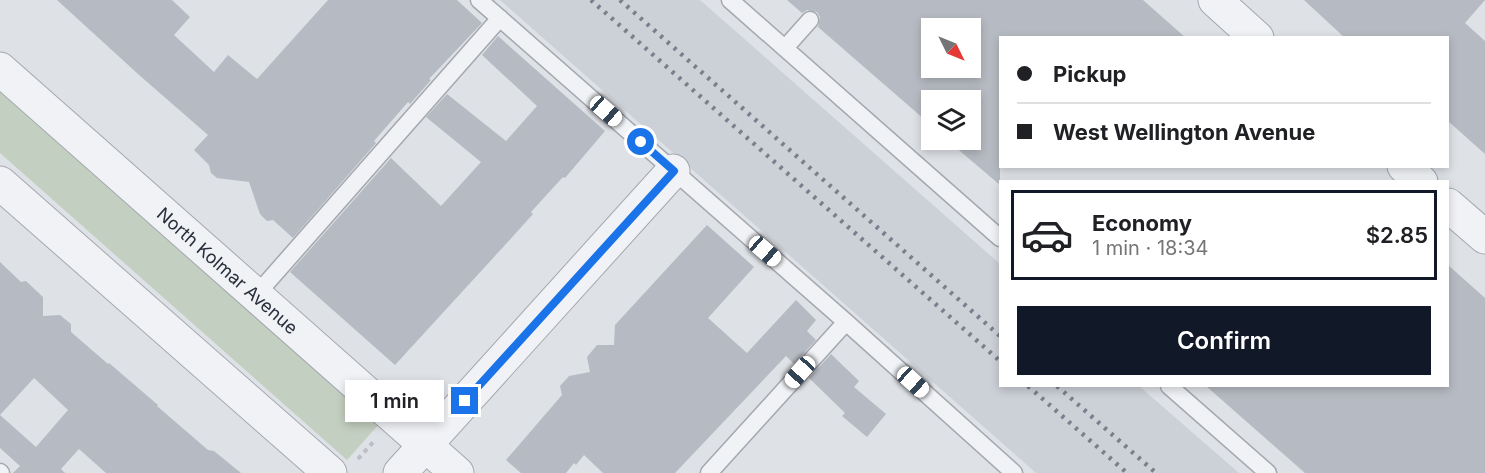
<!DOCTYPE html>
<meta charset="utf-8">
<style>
body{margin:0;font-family:Inter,sans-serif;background:#f2f2f2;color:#202124;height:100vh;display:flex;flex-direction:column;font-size:22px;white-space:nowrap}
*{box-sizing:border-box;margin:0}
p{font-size:20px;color:#757577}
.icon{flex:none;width:33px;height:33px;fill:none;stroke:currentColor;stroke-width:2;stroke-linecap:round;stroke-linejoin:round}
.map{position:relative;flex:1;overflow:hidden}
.drawer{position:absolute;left:999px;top:180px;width:450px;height:207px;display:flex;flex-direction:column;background:#fff;border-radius:0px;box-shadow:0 3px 9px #0003}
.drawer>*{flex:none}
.hud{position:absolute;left:999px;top:36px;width:450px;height:132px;border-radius:0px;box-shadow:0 3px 9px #0003;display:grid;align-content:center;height:132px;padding:0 18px;background:#fff}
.needle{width:39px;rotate:133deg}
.buttons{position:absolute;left:921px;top:18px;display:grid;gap:12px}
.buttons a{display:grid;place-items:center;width:60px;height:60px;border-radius:0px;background:#fff;box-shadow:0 3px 9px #0003;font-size:30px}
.end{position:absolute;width:27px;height:27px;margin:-14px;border:8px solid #1a73e8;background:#fff;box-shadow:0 0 0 3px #fff}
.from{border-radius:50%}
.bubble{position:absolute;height:42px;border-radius:0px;background:#fff;box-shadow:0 3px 9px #0003;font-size:20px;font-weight:600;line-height:42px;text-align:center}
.car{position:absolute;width:18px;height:36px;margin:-18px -9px;border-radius:8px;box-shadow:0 0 4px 2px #0007;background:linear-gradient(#fff 24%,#345 0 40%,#fff 0 76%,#345 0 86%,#fff 0)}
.hud b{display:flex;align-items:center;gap:21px;height:57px;font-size:22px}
.hud b+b{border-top:2px solid #e0e0e0}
.hud i{width:15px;height:15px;background:#202124}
ul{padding:10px 0 0;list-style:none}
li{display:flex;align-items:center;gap:18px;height:90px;margin:0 12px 9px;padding:0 6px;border:3px solid transparent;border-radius:0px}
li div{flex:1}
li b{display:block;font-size:22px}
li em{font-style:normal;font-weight:600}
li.on{border-color:#111827}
li>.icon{width:54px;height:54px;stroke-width:1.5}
.button{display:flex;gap:12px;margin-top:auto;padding:12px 18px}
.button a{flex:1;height:69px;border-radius:0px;background:#111827;color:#fff;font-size:24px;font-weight:600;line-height:69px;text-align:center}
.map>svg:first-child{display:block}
.built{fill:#ccd0d7}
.green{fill:#c3cfc0}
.building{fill:#b6bac2;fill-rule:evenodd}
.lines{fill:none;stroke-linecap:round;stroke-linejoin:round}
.service-casing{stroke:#a4a8af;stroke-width:19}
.minor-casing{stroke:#a4a8af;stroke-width:35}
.path{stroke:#bcbfc5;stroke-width:4;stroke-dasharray:4.5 4.5;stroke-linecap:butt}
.service{stroke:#f0f2f5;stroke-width:16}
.minor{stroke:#f0f2f5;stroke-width:33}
.rail{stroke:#79808d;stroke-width:4.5;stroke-dasharray:3 6;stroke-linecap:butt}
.route{stroke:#1a73e8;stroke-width:8}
.labels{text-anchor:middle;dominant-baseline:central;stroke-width:5;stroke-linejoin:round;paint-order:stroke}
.street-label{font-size:18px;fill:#292f3b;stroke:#edf0f4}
</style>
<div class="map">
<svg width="1485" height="473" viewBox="0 0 1485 473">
<rect width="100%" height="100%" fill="#dee1e6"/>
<!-- built -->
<path class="built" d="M500,0H700L1000,264V386H1139L1239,473H1036Z"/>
<!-- green -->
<path class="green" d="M0,86L380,423L347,460L0,153Z"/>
<!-- building -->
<path class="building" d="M57,0H172L190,17L174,35L214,72L228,55L257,79L328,0H457L482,23L429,79L431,80L410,104L408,102L374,141L376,143L293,238L273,220L267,221L260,214L249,182L217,178L211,173L209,165L194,150L208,135L138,74Z
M787,0H1143L1186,38H1000V185L947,140H970V100H932V126L818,27L820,17L817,12L807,10L802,13ZM932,28H970V68H932Z
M1304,0H1485L1465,23L1485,41V154L1448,121V38H1345Z
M498,36L605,131L565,178L563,177L531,212L533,214L505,245L395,365L290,272L391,158L441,206L481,162L426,117L447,94L506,141L537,106L482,55Z
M707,225L754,267L708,318L747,353L796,300L816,320L807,331L816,340L794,364L786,356L675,473H603L584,455L576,465L574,463L566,473H521L506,460L562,395L560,386L569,376L590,372L587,357L597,345H614L615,325Z
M0,262L21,282L26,281L43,297V316L60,315L71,324V332L108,364L109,363L158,405L157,406L208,450L214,451L241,473H106L79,449L61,469L65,473H13L20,466L0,448ZM34,378L68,410L36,447L0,415Z
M1448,265L1485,298V473H1305L1206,386H1448Z
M831,354L859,381L854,387L886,414L867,437L842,416L845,413L809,378Z"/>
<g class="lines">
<!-- service casing -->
<g class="service-casing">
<path id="service" d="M479,0L846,322L1014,473
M730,0L1000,238
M785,48L810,20
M256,295L500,18
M1169,386L1268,473
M0,472L1,473
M709,473L846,322"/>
</g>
<!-- minor casing -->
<g class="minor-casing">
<g id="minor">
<path d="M1215,0L1257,38"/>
<path id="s1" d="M0,69L457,473"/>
<path d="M1404,166L1421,182"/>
<path d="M0,183L330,473"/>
<path d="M1448,205L1485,237"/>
<path d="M400,473L673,171"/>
</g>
</g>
<!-- path -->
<path class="path" d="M358,459L375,440"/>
<!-- service -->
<use href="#service" class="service"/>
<!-- minor -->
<use href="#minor" class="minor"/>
<!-- rail -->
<path class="rail" d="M591,0L1000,361
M620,0L1000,336
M1028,386L1127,473
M1057,386L1156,473"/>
</g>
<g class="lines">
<!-- route -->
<path class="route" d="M465,401L674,171L641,142"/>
</g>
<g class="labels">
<!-- street labels -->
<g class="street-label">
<text stroke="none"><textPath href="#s1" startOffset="304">North Kolmar Avenue</textPath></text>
</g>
</g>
</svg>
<div class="buttons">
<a><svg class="needle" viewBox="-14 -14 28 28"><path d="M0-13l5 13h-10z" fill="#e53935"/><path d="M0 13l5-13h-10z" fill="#757577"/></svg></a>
<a><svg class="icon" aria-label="layers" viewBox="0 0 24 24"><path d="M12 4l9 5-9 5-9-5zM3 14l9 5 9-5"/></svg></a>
</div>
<i class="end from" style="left:641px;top:142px"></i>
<i class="end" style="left:465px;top:401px"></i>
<div class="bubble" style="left:345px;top:380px;width:99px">1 min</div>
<i class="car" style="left:606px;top:111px;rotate:131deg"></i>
<i class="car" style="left:765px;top:251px;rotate:131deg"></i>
<i class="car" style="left:800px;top:372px;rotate:222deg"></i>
<i class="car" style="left:913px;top:382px;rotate:132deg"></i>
<div class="hud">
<b><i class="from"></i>Pickup</b>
<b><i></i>West Wellington Avenue</b>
</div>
<section class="drawer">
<ul>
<li class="on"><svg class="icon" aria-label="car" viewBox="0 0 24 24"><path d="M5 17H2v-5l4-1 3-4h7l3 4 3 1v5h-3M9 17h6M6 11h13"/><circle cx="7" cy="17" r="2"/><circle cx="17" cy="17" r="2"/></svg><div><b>Economy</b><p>1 min · 18:34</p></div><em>$2.85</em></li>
</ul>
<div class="button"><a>Confirm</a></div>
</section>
</div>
